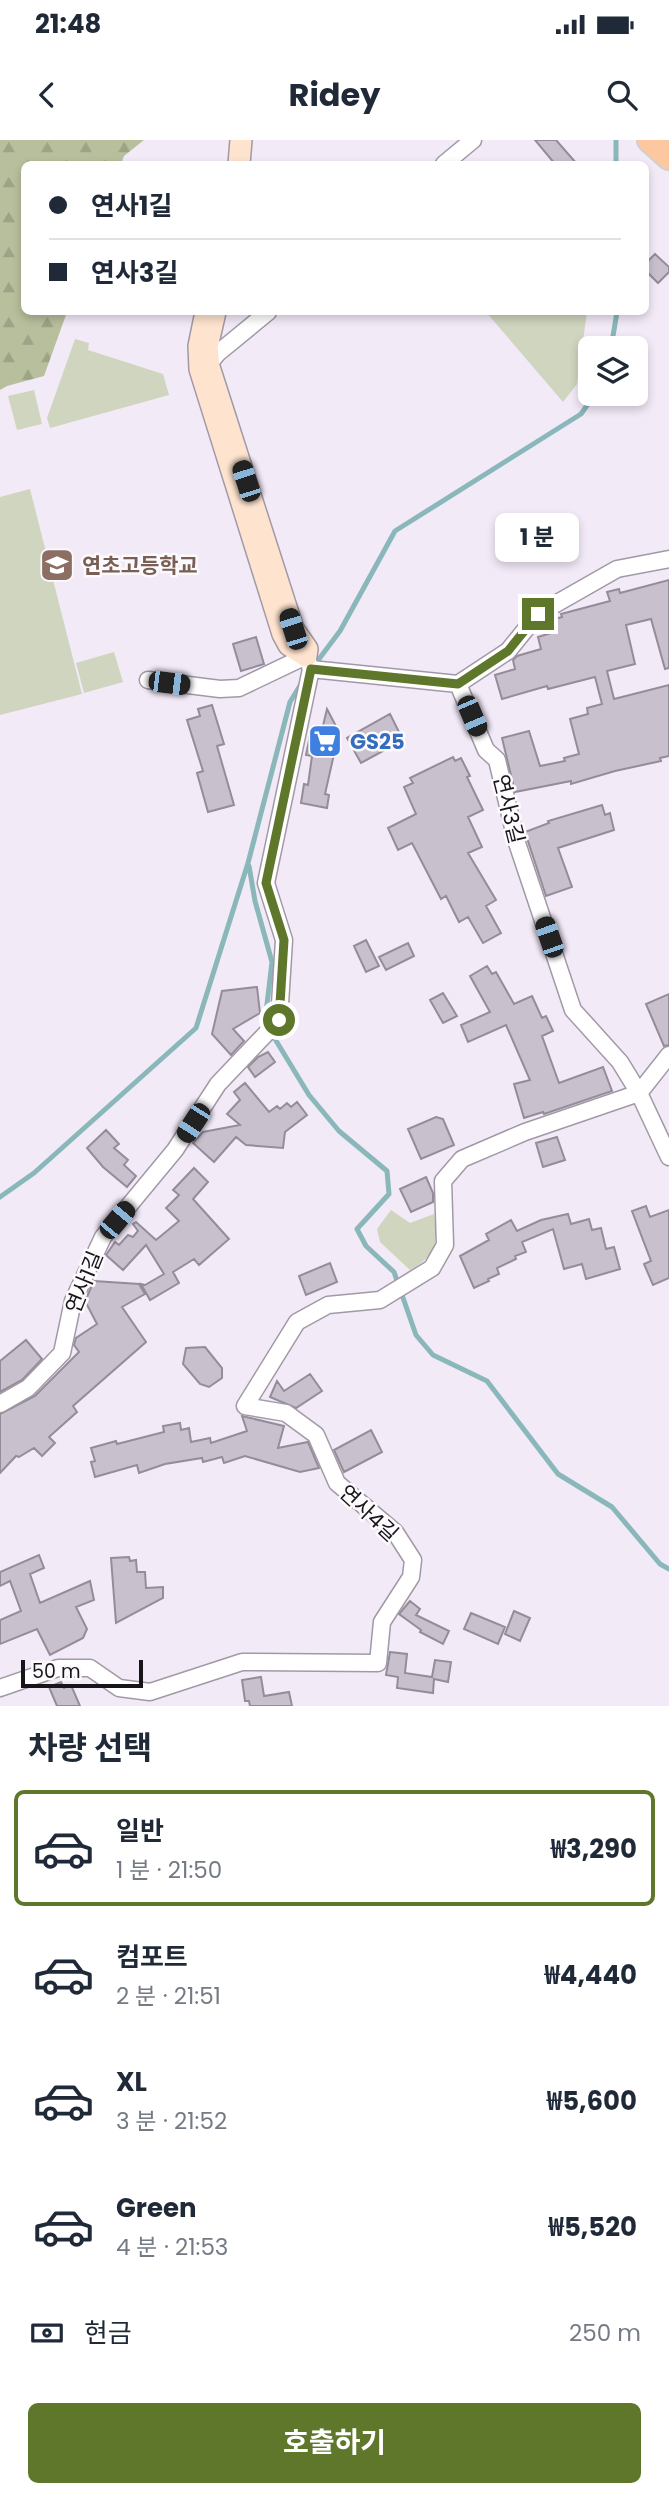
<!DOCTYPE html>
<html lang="ko">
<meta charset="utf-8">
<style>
body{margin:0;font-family:Poppins,"Noto Sans KR",sans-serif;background:#f6f6f7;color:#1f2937;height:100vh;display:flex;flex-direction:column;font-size:26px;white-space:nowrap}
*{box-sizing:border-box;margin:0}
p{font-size:23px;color:#747a83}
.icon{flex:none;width:38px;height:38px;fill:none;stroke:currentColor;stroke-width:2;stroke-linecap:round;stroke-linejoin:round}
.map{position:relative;height:1566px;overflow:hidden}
.side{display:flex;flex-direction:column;background:#fff;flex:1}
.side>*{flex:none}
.guide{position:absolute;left:21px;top:21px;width:628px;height:154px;border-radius:10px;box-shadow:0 4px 10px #0003;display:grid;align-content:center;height:154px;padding:0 28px;background:#fff}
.buttons{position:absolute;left:578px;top:196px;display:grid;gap:14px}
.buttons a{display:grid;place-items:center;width:70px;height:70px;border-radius:10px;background:#fff;box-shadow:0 4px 10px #0003;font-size:35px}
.scale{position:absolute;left:21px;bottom:18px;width:122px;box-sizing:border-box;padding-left:7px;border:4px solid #18151a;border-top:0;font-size:19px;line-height:24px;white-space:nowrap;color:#18151a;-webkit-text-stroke:5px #fcfafd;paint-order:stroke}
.end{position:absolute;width:32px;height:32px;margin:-16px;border:9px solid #5e772a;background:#fff;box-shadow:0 0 0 4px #fff}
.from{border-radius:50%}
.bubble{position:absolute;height:49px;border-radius:10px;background:#fff;box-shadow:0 4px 10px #0003;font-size:23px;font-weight:700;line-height:49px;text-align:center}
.car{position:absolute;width:21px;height:42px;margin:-21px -10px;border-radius:9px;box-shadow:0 0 5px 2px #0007;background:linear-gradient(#222 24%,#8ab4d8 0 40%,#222 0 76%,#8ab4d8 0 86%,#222 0)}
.guide b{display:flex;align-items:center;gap:24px;height:66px;font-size:26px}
.guide b+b{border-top:2px solid #e0e1e3}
.guide i{width:18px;height:18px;background:#1f2937}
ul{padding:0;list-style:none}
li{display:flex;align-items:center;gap:21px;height:116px;margin:0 14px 10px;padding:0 14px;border:4px solid transparent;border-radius:10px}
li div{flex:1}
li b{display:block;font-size:26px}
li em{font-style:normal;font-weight:700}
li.on{border-color:#5e772a}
li>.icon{width:63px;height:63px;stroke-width:1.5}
h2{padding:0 28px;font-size:32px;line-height:84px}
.pay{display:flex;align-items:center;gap:18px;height:77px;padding:0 28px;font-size:26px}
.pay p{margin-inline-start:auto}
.action{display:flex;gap:14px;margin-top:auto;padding:14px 28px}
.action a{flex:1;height:80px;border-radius:10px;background:#5e772a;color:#fff;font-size:28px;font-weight:700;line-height:80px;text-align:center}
.status{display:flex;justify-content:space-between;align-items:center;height:49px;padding:0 35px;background:#fff;direction:ltr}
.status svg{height:19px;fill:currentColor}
header{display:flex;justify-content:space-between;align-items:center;height:91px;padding:0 28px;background:#fff;font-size:32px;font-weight:700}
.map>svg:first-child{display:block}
.green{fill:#cfd5be}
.forest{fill:url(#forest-firs)}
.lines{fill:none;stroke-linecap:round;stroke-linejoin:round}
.stream{stroke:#89b7ba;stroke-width:5}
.building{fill:#c9c0cd;stroke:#958c99;stroke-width:2}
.street-casing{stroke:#a299a6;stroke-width:19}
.secondary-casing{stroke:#a299a6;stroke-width:24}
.primary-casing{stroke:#d1d0d1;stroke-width:28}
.street{stroke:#fff;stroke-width:16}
.secondary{stroke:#fee3cf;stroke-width:21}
.primary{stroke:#fdc79f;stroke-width:24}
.route{stroke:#5e772a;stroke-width:9}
.labels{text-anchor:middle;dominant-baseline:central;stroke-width:5;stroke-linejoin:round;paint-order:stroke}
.education-label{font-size:21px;font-weight:bold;fill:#785e54;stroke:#fcfafd;text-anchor:start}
.shop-label{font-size:21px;font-weight:bold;fill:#366cbe;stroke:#fcfafd;text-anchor:start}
.street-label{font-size:21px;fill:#18151a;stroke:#fcfafd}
</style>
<div class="status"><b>21:48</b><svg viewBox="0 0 49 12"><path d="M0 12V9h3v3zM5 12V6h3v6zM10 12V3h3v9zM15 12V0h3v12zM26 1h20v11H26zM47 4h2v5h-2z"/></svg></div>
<header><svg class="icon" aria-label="back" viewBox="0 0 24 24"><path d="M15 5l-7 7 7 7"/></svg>Ridey<svg class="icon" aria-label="search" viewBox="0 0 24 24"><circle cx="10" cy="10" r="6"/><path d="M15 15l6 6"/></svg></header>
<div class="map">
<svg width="669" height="1566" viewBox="0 0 669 1566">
<defs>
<pattern id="forest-firs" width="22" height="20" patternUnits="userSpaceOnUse" patternTransform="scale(1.75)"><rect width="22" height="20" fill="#b7bf9c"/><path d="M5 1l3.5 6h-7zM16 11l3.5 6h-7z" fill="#9da386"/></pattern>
</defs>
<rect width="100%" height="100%" fill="#f3eaf8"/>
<!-- green -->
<path class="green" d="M486,172H587L577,244L563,262Z
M75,199L89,203L88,210L163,234L169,255L50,288L47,278Z
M34,250L42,284L17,290L8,256Z
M30,349L82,554L0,575V357Z
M114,512L123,542L84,553L76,523Z
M391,1070L410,1083L434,1074C438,1103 437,1115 410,1130L380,1102L377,1089Z"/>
<!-- forest -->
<path class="forest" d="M0,0H144L124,16L121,24H24V172H67L44,236L7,246L0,250Z"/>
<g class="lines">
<!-- stream -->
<path class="stream" d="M616,0V24
M611,208L617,172
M313,527L340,491L395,391L581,274L595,254
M249,726L255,761L272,822L265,881
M275,899L309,955L339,991L387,1031L389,1054L357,1089L366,1106L394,1132L416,1195L433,1215L487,1241L558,1334L612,1367L660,1424L669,1429
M0,1057L34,1033L196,888L248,723L290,562L301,544"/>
</g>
<!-- building -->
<path class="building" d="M535,0H556L577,24H555Z
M655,114L669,127V132L658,143L646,131V123Z
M669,440V528L665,529L651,479L626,485L635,524L607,531L614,559L669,545V616L660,618L661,621L615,631L571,644V641L515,652L502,598L529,591L540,626L565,621L564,618L579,614L570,579L588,574L587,568L602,564L595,537L548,549L547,546L502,559L495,535L515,529L513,520L517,516L541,509L538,497L551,493L547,481L562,477L561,474L610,461L607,452L619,449L620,453Z
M256,497L264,524L241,531L233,504Z
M212,565L224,604L217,606L234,665L208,672L197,633L203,631L187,580L200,576L198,569Z
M327,569L339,592L325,654L329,655L327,668L301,663L304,644L308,645L312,616L306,615L310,596L320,598Z
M390,574L403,600L361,623L347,598Z
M453,617L455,621L461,618L470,636L467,637L483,670L468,677L482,707L468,713L496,760L486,766L501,793L483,803L468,777L459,782L446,756L441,759L412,703L398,710L388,688L416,674L404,647L413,643L410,638Z
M602,665L605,675L610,673L614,690L558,708L572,747L546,756L525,692L549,683L548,681Z
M366,800L379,826L366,832L354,806Z
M408,803L414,816L386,830L379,817Z
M487,826L492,834L496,832L514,864L532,856L542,878L546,876L553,891L542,896L559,943L603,927L612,951L544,974L543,972L524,978L514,944L530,940L506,885L468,902L461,885L490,872L470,836Z
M257,847L260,873L233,889L244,901L231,915L212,894L222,851Z
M443,853L457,876L443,883L430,860Z
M669,854V905L664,906L646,864Z
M268,912L275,922L255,937L248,927L258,917Z
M245,943L269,972L277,966L280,969L287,963L291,967L297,962L307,975L285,992L283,1008L246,1005L236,997L214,1022L193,1003L203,992L240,985L227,974L240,960L234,952Z
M436,977L443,979L454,1005L421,1019L408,989Z
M106,990L119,1004L114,1008L128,1020L124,1025L136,1036L127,1047L103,1027L87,1008Z
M557,997L565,1020L543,1027L536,1003Z
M194,1028L208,1042L193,1059L229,1099L199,1125L194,1119L173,1132L179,1143L150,1160L141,1144L145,1145L164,1134L146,1105L123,1130L106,1115L115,1102L119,1105L128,1095L133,1097L138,1091L133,1084L136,1082L156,1100L179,1081L166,1068L179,1055L173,1050Z
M426,1037L433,1053V1062L411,1072L400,1049Z
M646,1066L650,1077L669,1070V1138L653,1145L644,1124L651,1121L632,1071Z
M568,1074L571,1084L589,1079L592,1090L601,1088L606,1109L614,1107L620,1129L586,1139L582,1124L564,1129L553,1089L522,1102L526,1112L515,1116L516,1119L497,1128L499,1134L488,1139L489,1141L474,1148L460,1116L489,1100L486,1094L511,1080L517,1091L541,1080Z
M330,1123L337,1142L306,1155L299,1136Z
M94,1141L139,1144L145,1154L122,1167L146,1202L73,1266L77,1272L49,1297L55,1303L42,1316L34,1308L19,1317L16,1316L0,1333V1274L35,1256L79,1212L74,1205L76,1198L97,1184L85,1161Z
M26,1200L42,1219L22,1240L0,1252V1221Z
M205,1207L222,1228V1238L209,1247L200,1244L183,1224L186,1208Z
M310,1234L322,1251L296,1268L270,1257L277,1241L284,1251Z
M242,1276L284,1286L278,1308L308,1302L319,1328L300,1332L245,1316L224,1323L222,1317L203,1322L202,1318L165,1324L139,1333L137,1325L95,1337L91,1322L95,1321L91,1308L116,1301L117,1304L164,1292L163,1286L180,1283L181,1290L189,1288L191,1302L210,1298L211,1303L247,1291Z
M371,1290L382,1312L344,1332L334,1310Z
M39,1415L44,1428L30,1434L40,1463L90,1441L94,1460L76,1467L87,1489L83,1498L50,1515L37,1489L0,1504V1480L21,1471L10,1441L0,1446V1432Z
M129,1417L130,1421L136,1420L137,1432H145L146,1448L163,1447V1458L116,1483L111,1418Z
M410,1461L420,1469L416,1475L449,1491L443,1504L420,1492L421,1490L399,1474Z
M514,1471L530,1478L520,1501L505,1494Z
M471,1473L505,1487L498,1504L464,1489Z
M390,1512L407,1514L405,1533L432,1537L435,1520L451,1522L448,1542L434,1539L433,1553L397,1548L398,1537L386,1535Z
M261,1537L264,1556L289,1552L292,1566H250L249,1561H245L242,1540Z
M61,1542L64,1548L71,1545L80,1566H57L49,1547Z"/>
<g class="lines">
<!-- street casing -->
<g class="street-casing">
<path id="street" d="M444,24L473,0
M205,228L218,213L268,172
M669,419L617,429L538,474L508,511L458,544L486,610L497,620L516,700L573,870L620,922L639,953L669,1017
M311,529L458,544
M0,1264L28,1248L62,1213L73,1161L103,1097L175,1010L218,944L279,880L284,800L266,743L311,529L306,516L239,548L220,549L148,540
M0,1548L58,1528H90L119,1548L150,1552L242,1522L378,1523L382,1482L411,1437L413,1420L395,1392L337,1343L316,1295L286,1273L245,1266L297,1182L328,1165L380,1160L432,1128L445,1105L443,1041L462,1019L525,992L639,953L669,915"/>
</g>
<!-- secondary casing -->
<g class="secondary-casing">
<path id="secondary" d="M239,24L241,0
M206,172L199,206L200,229L283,494L289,505L306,516L307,509L293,489L209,227L207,207L215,172"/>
</g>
<!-- primary casing -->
<g class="primary-casing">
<path id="primary" d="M650,0L669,17"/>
</g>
<!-- street -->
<use href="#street" class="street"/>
<!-- secondary -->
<use href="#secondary" class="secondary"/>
<!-- primary -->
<use href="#primary" class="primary"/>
</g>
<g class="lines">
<!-- route -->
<path class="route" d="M279,880L284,800L266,743L311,529L458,544L508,511L538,474"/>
</g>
<!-- icons -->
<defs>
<g id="school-square" transform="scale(1.75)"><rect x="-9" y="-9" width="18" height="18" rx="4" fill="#8d6e63" stroke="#fcfafd"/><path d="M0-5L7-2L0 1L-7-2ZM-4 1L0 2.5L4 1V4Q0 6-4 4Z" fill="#fff"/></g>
<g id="supermarket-square" transform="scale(1.75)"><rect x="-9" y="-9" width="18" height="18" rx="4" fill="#3f7fe0" stroke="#fcfafd"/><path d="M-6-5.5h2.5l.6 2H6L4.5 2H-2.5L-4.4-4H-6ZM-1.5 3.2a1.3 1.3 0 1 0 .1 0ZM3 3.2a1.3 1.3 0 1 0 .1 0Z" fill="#fff"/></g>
</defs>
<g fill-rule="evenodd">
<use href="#school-square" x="57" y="425"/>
<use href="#supermarket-square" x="325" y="601"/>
</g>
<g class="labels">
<!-- education labels -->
<g class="education-label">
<text x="82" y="425">연초고등학교</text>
</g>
<!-- shop labels -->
<g class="shop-label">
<text x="350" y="601">GS25</text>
</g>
<!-- street labels -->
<g class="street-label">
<text transform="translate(509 669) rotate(76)">연사3길</text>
<text transform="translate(84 1142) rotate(-68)">연사1길</text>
<text transform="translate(369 1373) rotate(43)">연사4길</text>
</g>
</g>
</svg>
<div class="buttons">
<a><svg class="icon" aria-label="layers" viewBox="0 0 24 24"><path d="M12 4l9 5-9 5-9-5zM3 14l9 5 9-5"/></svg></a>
</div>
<div class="scale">50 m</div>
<i class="end from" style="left:279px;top:880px"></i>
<i class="end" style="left:538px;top:474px"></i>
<div class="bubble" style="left:495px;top:373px;width:84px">1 분</div>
<i class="car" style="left:246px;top:341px;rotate:342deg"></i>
<i class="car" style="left:293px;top:489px;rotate:342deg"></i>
<i class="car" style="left:169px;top:543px;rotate:97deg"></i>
<i class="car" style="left:472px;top:576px;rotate:157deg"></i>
<i class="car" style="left:549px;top:797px;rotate:341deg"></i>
<i class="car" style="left:193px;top:983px;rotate:213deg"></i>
<i class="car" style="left:117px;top:1080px;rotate:40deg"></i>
<div class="guide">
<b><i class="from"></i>연사1길</b>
<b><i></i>연사3길</b>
</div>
</div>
<section class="side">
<h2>차량 선택</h2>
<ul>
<li class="on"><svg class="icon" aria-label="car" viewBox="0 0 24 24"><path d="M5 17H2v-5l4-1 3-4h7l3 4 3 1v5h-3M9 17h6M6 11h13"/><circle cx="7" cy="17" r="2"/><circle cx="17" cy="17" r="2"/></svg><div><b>일반</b><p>1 분 · 21:50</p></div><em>₩3,290</em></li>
<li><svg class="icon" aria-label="car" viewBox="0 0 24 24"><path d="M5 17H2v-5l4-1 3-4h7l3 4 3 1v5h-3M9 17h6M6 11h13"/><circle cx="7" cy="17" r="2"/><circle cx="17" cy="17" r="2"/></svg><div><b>컴포트</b><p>2 분 · 21:51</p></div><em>₩4,440</em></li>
<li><svg class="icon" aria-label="car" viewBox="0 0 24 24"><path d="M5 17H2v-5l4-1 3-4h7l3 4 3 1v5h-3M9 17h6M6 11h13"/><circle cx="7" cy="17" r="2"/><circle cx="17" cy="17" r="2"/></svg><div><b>XL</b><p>3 분 · 21:52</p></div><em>₩5,600</em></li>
<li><svg class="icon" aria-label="car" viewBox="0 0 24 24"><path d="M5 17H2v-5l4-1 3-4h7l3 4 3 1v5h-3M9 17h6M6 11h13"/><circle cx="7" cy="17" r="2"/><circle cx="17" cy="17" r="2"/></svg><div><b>Green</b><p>4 분 · 21:53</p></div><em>₩5,520</em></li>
</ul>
<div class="pay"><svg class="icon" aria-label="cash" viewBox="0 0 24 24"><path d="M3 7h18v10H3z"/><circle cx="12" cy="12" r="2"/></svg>현금<p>250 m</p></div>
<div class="action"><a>호출하기</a></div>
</section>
